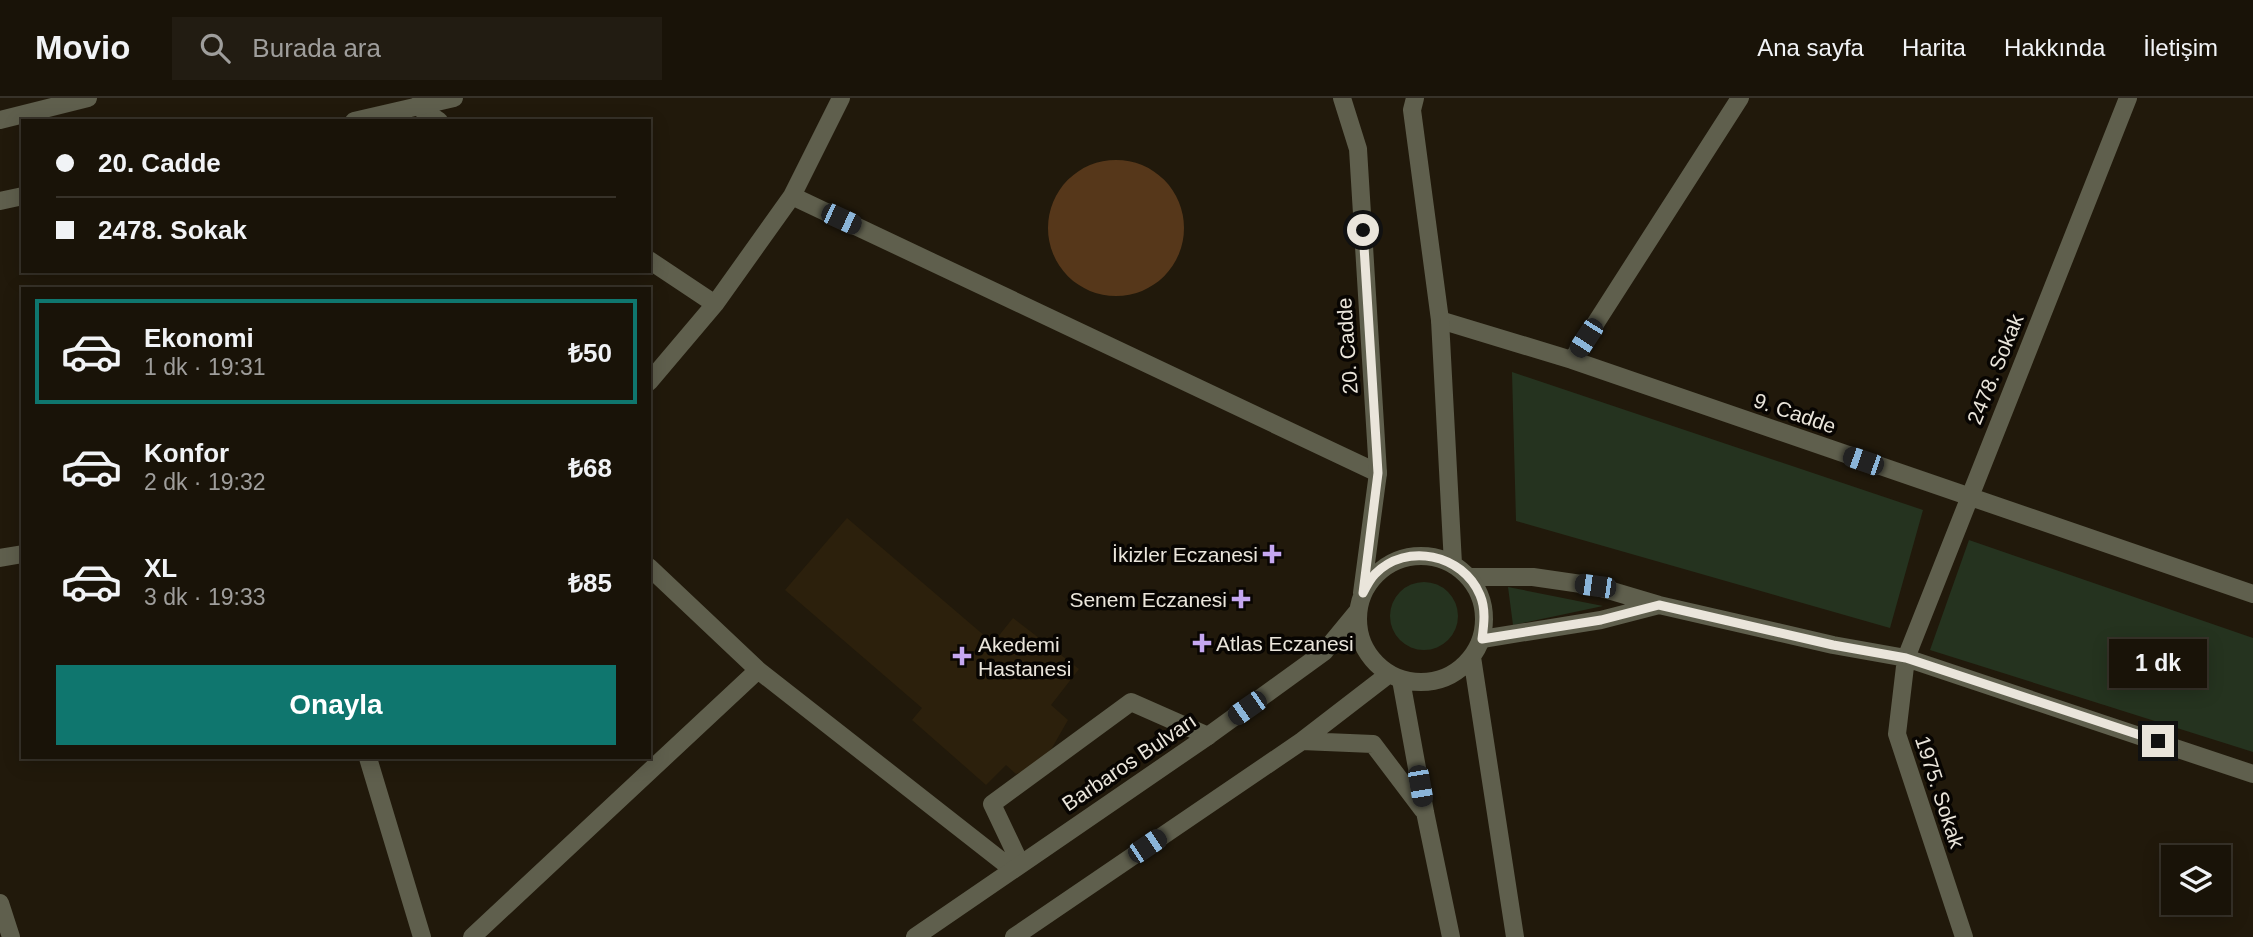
<!DOCTYPE html>
<html lang="tr">
<meta charset="utf-8">
<style>
body{margin:0;font-family:Arial,sans-serif;background:#221c12;color:#f1f3f6;height:100vh;display:flex;flex-direction:column;font-size:26px;white-space:nowrap}
*{box-sizing:border-box;margin:0}
p{font-size:23px;color:#9f9e9c}
.icon{flex:none;width:38px;height:38px;fill:none;stroke:currentColor;stroke-width:2;stroke-linecap:round;stroke-linejoin:round}
.map{position:relative;flex:1;overflow:hidden}
.details{position:absolute;left:21px;top:189px;width:630px;height:472px;display:flex;flex-direction:column;background:#191308;border-radius:0px;box-shadow:0 4px 18px #0003,0 0 0 2px #373229}
.details>*{flex:none}
.guide{position:absolute;left:21px;top:21px;width:630px;height:154px;border-radius:0px;box-shadow:0 4px 18px #0003,0 0 0 2px #373229;display:grid;align-content:center;height:154px;padding:0 35px;background:#191308}
.controls{position:absolute;left:2161px;top:747px;display:grid;gap:14px}
.controls a{display:grid;place-items:center;width:70px;height:70px;border-radius:0px;background:#191308;box-shadow:0 4px 18px #0003,0 0 0 2px #373229;font-size:35px}
.end{position:absolute;width:32px;height:32px;margin:-16px;border:9px solid #eae5db;background:#111;box-shadow:0 0 0 4px #111}
.from{border-radius:50%}
.bubble{position:absolute;height:49px;border-radius:0px;background:#191308;box-shadow:0 4px 18px #0003,0 0 0 2px #373229;font-size:23px;font-weight:800;line-height:49px;text-align:center}
.car{position:absolute;width:21px;height:42px;margin:-21px -10px;border-radius:9px;box-shadow:0 0 5px 2px #0007;background:linear-gradient(#222 24%,#8ab4d8 0 40%,#222 0 76%,#8ab4d8 0 86%,#222 0)}
.guide b{display:flex;align-items:center;gap:24px;height:66px;font-size:26px}
.guide b+b{border-top:2px solid #373229}
.guide i{width:18px;height:18px;background:#f1f3f6}
ul{padding:12px 0 0;list-style:none}
li{display:flex;align-items:center;gap:21px;height:105px;margin:0 14px 10px;padding:0 21px;border:4px solid transparent;border-radius:0px}
li div{flex:1}
li b{display:block;font-size:26px}
li em{font-style:normal;font-weight:800}
li.active{border-color:#0f766e}
li>.icon{width:63px;height:63px;stroke-width:1.5}
.action{display:flex;gap:14px;margin-top:auto;padding:14px 35px}
.action a{flex:1;height:80px;border-radius:0px;background:#0f766e;color:#fff;font-size:28px;font-weight:800;line-height:80px;text-align:center}
header{display:flex;align-items:center;gap:42px;box-sizing:border-box;height:98px;padding:0 35px;background:#191308;border-bottom:2px solid #373229}
header strong{font-size:33px}
nav{display:flex;gap:38px;margin-inline-start:auto;font-size:24px}
.search{width:490px;height:63px;background:#221c12;display:flex;align-items:center;gap:18px;box-sizing:border-box;padding:0 24px;border-radius:0px;color:#9f9e9c;font-size:26px}
.map>svg:first-child{display:block}
.built{fill:#2c200c}
.green{fill:#25331f}
.building{fill:#56371a}
.lines{fill:none;stroke-linecap:round;stroke-linejoin:round}
.minor{stroke:#5f5f4d;stroke-width:18}
.tertiary{stroke:#5f5f4d;stroke-width:18}
.route{stroke:#eae5db;stroke-width:9}
.poi-dot{fill:#c5a7f1;stroke:#080502;stroke-width:2.5}
.labels{text-anchor:middle;dominant-baseline:central;stroke-width:7;stroke-linejoin:round;paint-order:stroke}
.street-label{font-size:21px;fill:#eae5db;stroke:#080502}
.poi-label{font-size:21px;fill:#eae5db;stroke:#080502;text-anchor:end}
</style>
<header>
<strong>Movio</strong>
<div class="search"><svg class="icon" aria-label="search" viewBox="0 0 24 24"><circle cx="10" cy="10" r="6"/><path d="M15 15l6 6"/></svg>Burada ara</div>
<nav><a>Ana sayfa</a><a>Harita</a><a>Hakkında</a><a>İletişim</a></nav>
</header>
<div class="map">
<svg width="2253" height="839" viewBox="0 0 2253 839">
<rect width="100%" height="100%" fill="#21190b"/>
<!-- built -->
<path class="built" d="M847,420L993,545L1013,520L1079,571L1051,607L1068,622L1052,650L1036,668L1016,676L1006,667L986,687L912,622L922,610L785,492Z"/>
<!-- green -->
<path class="green" d="M1512,274L1923,412L1890,530L1516,423Z
M1969,442L2253,540V654L1930,552Z
M1390 518a34 34 0 1 1 68 0a34 34 0 1 1-68 0Z
M1508,489L1603,508L1513,527Z"/>
<!-- building -->
<path class="building" d="M1048 130a68 68 0 1 1 136 0a68 68 0 1 1-136 0Z"/>
<g class="lines">
<!-- minor -->
<path class="minor" d="M417,8L439,23
M792,98L1378,375
M649,162L715,206
M1440,222L1572,262L2253,496
M1572,262L1740,0
M649,284L715,206L792,98L841,0
M0,460L23,456
M649,469L758,572L1012,771
M1469,479H1533L1595,488L1659,507L1833,547L1906,560L2253,676
M1482,541L1601,522L1659,507
M368,660L422,839
M1020,765L992,706L1131,604L1208,638
M0,805L11,839
M472,839L758,572
M1964,839L1897,636L1906,560L2128,0"/>
<!-- tertiary -->
<path class="tertiary" d="M1342,0L1358,51L1378,375L1362,495
M1415,0L1412,12L1440,222L1453,466
M0,22L88,0
M354,23L454,0
M0,103L23,98
M1358 521a63 63 0 1 1 126 0a63 63 0 1 1-126 0Z
M1472,559L1515,839
M1401,582L1425,714L1451,839
M1302,643L1373,646L1423,712
M915,839L1208,638L1324,554L1357,514
M1014,839L1302,643L1389,576"/>
</g>
<g class="lines">
<!-- route -->
<path class="route" d="M1363,132L1378,375L1363,495C1366,489 1370,481 1375,476C1406,444 1463,456 1480,497C1486,511 1484,526 1482,541L1601,522L1659,507L1833,547L1906,560L2158,643"/>
</g>
<!-- markers -->
<g class="poi-dot">
<path d="M1268.5 445.5h7v7h7v7h-7v7h-7v-7h-7v-7h7z"/>
<path d="M1237.5 490.5h7v7h7v7h-7v7h-7v-7h-7v-7h7z"/>
<path d="M1198.5 534.5h7v7h7v7h-7v7h-7v-7h-7v-7h7z"/>
<path d="M958.5 547.5h7v7h7v7h-7v7h-7v-7h-7v-7h7z"/>
</g>
<g class="labels">
<!-- street labels -->
<g class="street-label">
<text transform="translate(1347 248) rotate(-94)">20. Cadde</text>
<text transform="translate(1995 271) rotate(-68)">2478. Sokak</text>
<text transform="translate(1795 315) rotate(19)">9. Cadde</text>
<text transform="translate(1129 664) rotate(-34)">Barbaros Bulvarı</text>
<text transform="translate(1940 694) rotate(72)">1975. Sokak</text>
</g>
<!-- poi labels -->
<g class="poi-label">
<text x="1258" y="456">İkizler Eczanesi</text>
<text x="1227" y="501">Senem Eczanesi</text>
<text x="1216" y="545" text-anchor="start">Atlas Eczanesi</text>
<text x="978" y="546" text-anchor="start">Akedemi<tspan x="978" dy="24">Hastanesi</tspan></text>
</g>
</g>
</svg>
<div class="controls">
<a><svg class="icon" aria-label="layers" viewBox="0 0 24 24"><path d="M12 4l9 5-9 5-9-5zM3 14l9 5 9-5"/></svg></a>
</div>
<i class="end from" style="left:1363px;top:132px"></i>
<i class="end" style="left:2158px;top:643px"></i>
<div class="bubble" style="left:2109px;top:541px;width:98px">1 dk</div>
<i class="car" style="left:841px;top:121px;rotate:115deg"></i>
<i class="car" style="left:1586px;top:240px;rotate:213deg"></i>
<i class="car" style="left:1863px;top:363px;rotate:289deg"></i>
<i class="car" style="left:1595px;top:488px;rotate:278deg"></i>
<i class="car" style="left:1247px;top:610px;rotate:235deg"></i>
<i class="car" style="left:1420px;top:688px;rotate:170deg"></i>
<i class="car" style="left:1147px;top:748px;rotate:56deg"></i>
<div class="guide">
<b><i class="from"></i>20. Cadde</b>
<b><i></i>2478. Sokak</b>
</div>
<section class="details">
<ul>
<li class="active"><svg class="icon" aria-label="car" viewBox="0 0 24 24"><path d="M5 17H2v-5l4-1 3-4h7l3 4 3 1v5h-3M9 17h6M6 11h13"/><circle cx="7" cy="17" r="2"/><circle cx="17" cy="17" r="2"/></svg><div><b>Ekonomi</b><p>1 dk · 19:31</p></div><em>₺50</em></li>
<li><svg class="icon" aria-label="car" viewBox="0 0 24 24"><path d="M5 17H2v-5l4-1 3-4h7l3 4 3 1v5h-3M9 17h6M6 11h13"/><circle cx="7" cy="17" r="2"/><circle cx="17" cy="17" r="2"/></svg><div><b>Konfor</b><p>2 dk · 19:32</p></div><em>₺68</em></li>
<li><svg class="icon" aria-label="car" viewBox="0 0 24 24"><path d="M5 17H2v-5l4-1 3-4h7l3 4 3 1v5h-3M9 17h6M6 11h13"/><circle cx="7" cy="17" r="2"/><circle cx="17" cy="17" r="2"/></svg><div><b>XL</b><p>3 dk · 19:33</p></div><em>₺85</em></li>
</ul>
<div class="action"><a>Onayla</a></div>
</section>
</div>
